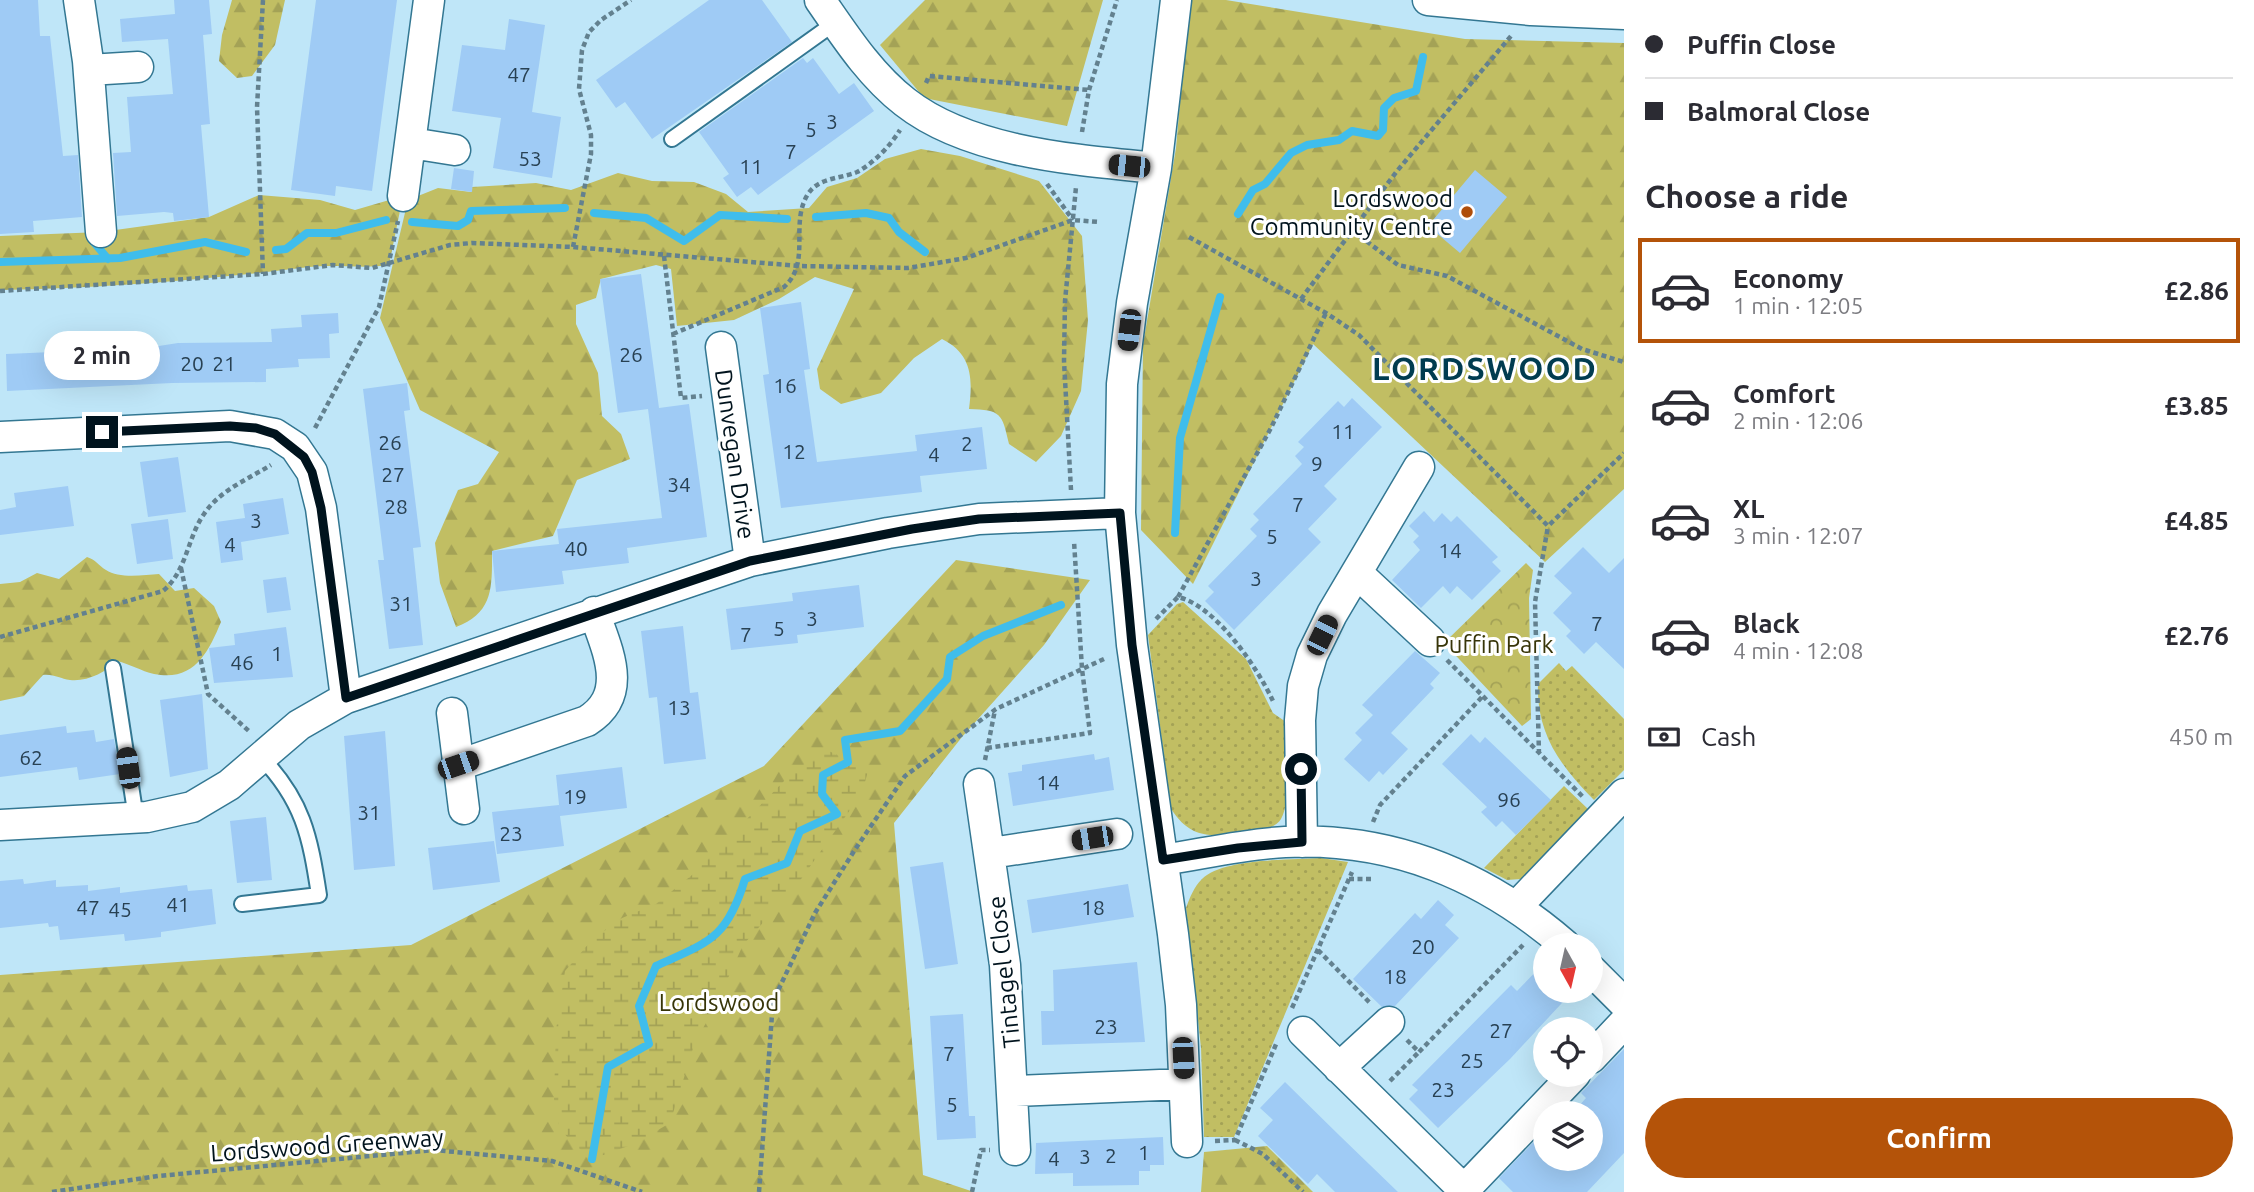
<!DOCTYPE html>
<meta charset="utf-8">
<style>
body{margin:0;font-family:Ubuntu,sans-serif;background:#f7f7f7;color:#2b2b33;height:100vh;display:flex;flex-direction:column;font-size:26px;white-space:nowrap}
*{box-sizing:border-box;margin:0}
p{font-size:23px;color:#7c7c81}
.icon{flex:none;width:38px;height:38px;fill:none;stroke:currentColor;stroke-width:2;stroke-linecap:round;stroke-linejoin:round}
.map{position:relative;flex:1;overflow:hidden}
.sheet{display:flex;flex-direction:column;background:#fff;width:630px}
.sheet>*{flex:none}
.hud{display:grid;align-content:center;height:154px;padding:0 21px;background:#fff}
.needle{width:46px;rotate:172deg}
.fabs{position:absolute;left:1533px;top:933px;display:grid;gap:14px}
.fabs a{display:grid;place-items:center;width:70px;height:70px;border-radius:50%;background:#fff;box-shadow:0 7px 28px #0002;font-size:35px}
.end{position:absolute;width:32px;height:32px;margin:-16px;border:9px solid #00131d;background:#fff;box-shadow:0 0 0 4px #fff}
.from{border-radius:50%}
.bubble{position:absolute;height:49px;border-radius:24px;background:#fff;box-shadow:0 7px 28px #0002;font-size:23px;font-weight:700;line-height:49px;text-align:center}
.car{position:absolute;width:21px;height:42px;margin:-21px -10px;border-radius:9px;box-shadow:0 0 5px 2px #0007;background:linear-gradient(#222 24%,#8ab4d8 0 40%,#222 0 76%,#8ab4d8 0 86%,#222 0)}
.hud b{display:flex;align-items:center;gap:24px;height:66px;font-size:26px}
.hud b+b{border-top:2px solid #e1e1e2}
.hud i{width:18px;height:18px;background:#2b2b33}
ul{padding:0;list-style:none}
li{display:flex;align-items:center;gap:21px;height:105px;margin:0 14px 10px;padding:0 7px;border:4px solid transparent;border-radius:0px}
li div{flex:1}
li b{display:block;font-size:26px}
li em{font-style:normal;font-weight:700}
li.active{border-color:#b45309}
li>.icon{width:63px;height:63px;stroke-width:1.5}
h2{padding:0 21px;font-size:32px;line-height:84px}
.pay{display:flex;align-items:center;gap:18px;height:77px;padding:0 21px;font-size:26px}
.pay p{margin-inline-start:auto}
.action{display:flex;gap:14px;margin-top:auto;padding:14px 21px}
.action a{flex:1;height:80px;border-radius:42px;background:#b45309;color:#fff;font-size:28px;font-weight:700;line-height:80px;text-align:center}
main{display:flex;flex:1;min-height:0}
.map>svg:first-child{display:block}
.grass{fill:url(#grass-dots)}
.forest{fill:url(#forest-firs)}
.wetland{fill:url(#wetland-marsh)}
.park{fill:url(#park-crowns)}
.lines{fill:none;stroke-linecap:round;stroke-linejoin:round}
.stream{stroke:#3fbdec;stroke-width:8}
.building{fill:#9fcbf5}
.service-casing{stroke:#337792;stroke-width:18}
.minor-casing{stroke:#337792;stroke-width:33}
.path{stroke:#63818f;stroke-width:4.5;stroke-dasharray:5 3.5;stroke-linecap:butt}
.service{stroke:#fff;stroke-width:14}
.minor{stroke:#fff;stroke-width:30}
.route{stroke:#00131d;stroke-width:9}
.poi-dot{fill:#af4e0a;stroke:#fff;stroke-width:2.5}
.labels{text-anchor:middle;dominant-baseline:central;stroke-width:6;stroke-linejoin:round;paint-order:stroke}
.number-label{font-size:21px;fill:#284153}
.poi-label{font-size:24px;fill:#00131d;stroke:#fff;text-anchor:end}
.street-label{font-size:24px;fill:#00131d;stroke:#fff}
.park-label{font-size:24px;fill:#373508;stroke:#fff}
.district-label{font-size:32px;font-weight:bold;letter-spacing:2px;fill:#013c50;stroke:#fff}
</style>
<main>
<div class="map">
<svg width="1624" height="1192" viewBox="0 0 1624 1192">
<defs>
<pattern id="grass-dots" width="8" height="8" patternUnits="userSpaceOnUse" patternTransform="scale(1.75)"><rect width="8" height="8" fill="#c1be63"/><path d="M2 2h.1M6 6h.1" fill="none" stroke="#a4a256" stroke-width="1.8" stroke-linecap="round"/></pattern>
<pattern id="forest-firs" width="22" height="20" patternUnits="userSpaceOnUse" patternTransform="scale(1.75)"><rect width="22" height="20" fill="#c1be63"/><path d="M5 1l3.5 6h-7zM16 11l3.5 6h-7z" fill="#a4a256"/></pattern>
<pattern id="wetland-marsh" width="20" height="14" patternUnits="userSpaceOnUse" patternTransform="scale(1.75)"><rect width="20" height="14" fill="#c1be63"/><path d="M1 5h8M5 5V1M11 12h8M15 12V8" fill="none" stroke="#a4a256"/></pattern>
<pattern id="park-crowns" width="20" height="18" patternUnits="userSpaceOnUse" patternTransform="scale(1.75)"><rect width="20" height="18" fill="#c1be63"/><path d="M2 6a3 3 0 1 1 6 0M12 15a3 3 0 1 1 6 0" fill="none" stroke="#a4a256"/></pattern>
</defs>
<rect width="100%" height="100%" fill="#bfe6f8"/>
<!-- grass -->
<path class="grass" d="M1183,602L1246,659L1273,713L1286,722C1286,744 1292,801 1281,819C1271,836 1211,840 1194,831C1184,826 1178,819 1171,809L1148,635L1177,604Z
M1559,663L1566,671L1572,666L1624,719V770L1594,800C1561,767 1536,733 1538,684Z
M1564,786L1588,809L1521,879L1507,880L1484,868Z
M1321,858L1348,862L1234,1137H1204L1201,1048L1186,908C1190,897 1194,887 1202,879C1223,858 1291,860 1321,858Z"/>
<!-- forest -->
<path class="forest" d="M232,0H285L275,45L252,76L237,78L219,61L222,35Z
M925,0H1103L1067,126L924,98L880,45Z
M1189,0H1226L1465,39L1624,43V489L1545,562L1313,344L1193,584L1141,530L1143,345L1176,148Z
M921,149L960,156L1039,181L1082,236L1088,320L1081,391L1061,436L1036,462L1009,444C1002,413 1001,410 969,409C973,378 972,354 942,339L914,358L881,393L841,404L820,389L817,369L854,289L815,277L779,299L734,320L677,326L671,269L656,265L601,279L596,298L576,305V324L598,373L602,416L621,434L630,459L577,480L553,536L492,551C492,586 494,613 456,627L440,583L435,543L458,490L478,484L499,452L420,410L380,318L408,200L438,188L471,192L472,187L536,183L571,190L618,173L652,181L694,182L726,194L748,212L809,208L827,187L857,178L885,159Z
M259,195L320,200L355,210L403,196L389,265C363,269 336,264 309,267C207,280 103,288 0,290V236L101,232L209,217Z
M87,557C96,560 98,565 106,570C119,579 144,575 159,574L175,591L194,588L214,606L221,622C208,653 194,682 154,674C141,671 130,664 117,661C106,672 87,682 70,680C60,679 55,674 43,675L24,696L0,701V584L20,582L37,573L59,579Z
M956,560L1090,580L1044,645L962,737L894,823L923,1175L974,1192H0V975L411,945L764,766Z
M1267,1146L1313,1192H1201L1204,1152Z"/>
<!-- wetland -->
<path class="wetland" d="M825,749L868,771L862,793L799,882L743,945L714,1009L695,1042L670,1123L634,1144L592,1159L570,1141L559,1126L554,1099L556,1030L565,971L592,940L622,918L656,904L692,875L790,775Z"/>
<!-- park -->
<path class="park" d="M1526,563L1533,570L1529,598L1531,719L1522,726L1444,643Z"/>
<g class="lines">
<!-- stream -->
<path class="stream" d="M594,213L646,218L684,241L720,215L787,219
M1238,214L1253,190L1265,184L1291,153L1307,145L1339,140L1352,131L1378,136L1383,130L1384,108L1394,98L1416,91L1423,57
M816,217L866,213L889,218L899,232L925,252
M412,222L458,226L468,220L471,211L565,208
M91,239L108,259
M276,250L286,249L307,233H336L386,220
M0,262L120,258L205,242L246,252
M1175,533L1180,438L1220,297
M592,1159L608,1067L649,1044L639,1006L656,966C709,942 727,939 745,879L787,863L800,831L837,814L822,794L823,775L848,762L845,740L900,731L947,679L950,657L983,636L1061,605"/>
</g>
<!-- building -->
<path class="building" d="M0,0H38L40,36H50L63,156L78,155L82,217L33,221L34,232L0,234Z
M174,0H209L212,34L203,35L210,124L201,125L209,217L174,221L173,213L164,212L117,216L113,153L131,152L127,97L173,94L168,39L122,42L120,19L175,14Z
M316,0H397L372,191L336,186L335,196L291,190Z
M709,0H762L792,42L652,139L625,102L616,108L596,80Z
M509,19L545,25L532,112L561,117L552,178L493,168L501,118L452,111L462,45L505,50Z
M803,58L807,63L813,58L839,94L854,83L874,111L758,195L751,187L737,197L723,178L729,174L699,132Z
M454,168L474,171L472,192L451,189Z
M1475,170L1507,197L1460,253L1428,226Z
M641,274L659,408L689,404L707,537L627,548L629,563L562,571L564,584L496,592L492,551L559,544L557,529L662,518L648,409L618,413L600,279Z
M801,302L810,369L804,370L817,462L917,451L915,435L982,427L987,469L920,476L922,492L781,508L763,375L769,374L760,308Z
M338,313L339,333L329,334L330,358L298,359L299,367L266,369V382L172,383L7,391L6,354L146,348L178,343L272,342L271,329L302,327L301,315Z
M407,383L410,410L404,411L421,547L413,548L423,645L389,649L378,560H384L363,389Z
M1352,398L1382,427L1324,486L1337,499L1308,529L1321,542L1234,630L1205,601L1214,592L1208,586L1257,536L1250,529L1259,520L1253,514L1302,464L1295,456L1304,447L1298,442L1338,401L1344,407Z
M178,457L186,512L148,517L140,462Z
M68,486L74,526L0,535V510L16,507L14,493Z
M283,498L289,534L241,542L243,560L221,563L216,522L245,518L243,504Z
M1424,511L1434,522L1442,513L1451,522L1457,516L1498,557L1492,562L1501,571L1472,600L1457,586L1450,594L1443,586L1421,608L1392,580L1420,550L1413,542L1419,536L1409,526Z
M168,519L173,559L137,564L131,524Z
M1583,547L1609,573L1624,558V669L1596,642L1584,654L1566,636L1571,631L1553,613L1572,593L1554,576Z
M286,577L291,610L267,613L263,580Z
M859,585L864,627L797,635L798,643L731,650L726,609L793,601L792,593Z
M683,626L690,693L698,692L706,759L664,764L657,697L649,698L641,631Z
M286,627L293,677L214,683L209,648L235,645L234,634Z
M1415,651L1440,673L1430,684L1434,688L1391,733L1408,749L1383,775L1379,771L1369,782L1344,759L1362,740L1355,733L1373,715L1362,705Z
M202,694L208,769L170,777L160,700Z
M66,726L67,733L94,730L96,742L114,739L120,774L79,780L77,767L0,777V735Z
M385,731L395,866L354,870L344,736Z
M1471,734L1480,743L1485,737L1551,800L1516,835L1502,821L1496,827L1481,812L1487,807L1442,764Z
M1094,754L1095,760L1109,757L1114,790L1013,806L1008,773L1022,771V765Z
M622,767L627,808L560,816L564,846L497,854L492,812L559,805L560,814L556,775Z
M266,817L272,880L237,883L230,821Z
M494,841L500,882L433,890L428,848Z
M943,862L958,964L925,969L910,867Z
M23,879L24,884L56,880V887L88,885V891L120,887V893L187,885L188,891L212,889L216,924L161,932V937L125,941L124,934L60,940L58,926L49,927L48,923L0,928V881Z
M1128,884L1134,917L1032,933L1027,900Z
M1438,900L1454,915L1445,925L1459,938L1395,1006L1382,1007L1353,979L1415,913L1421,919Z
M1137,962L1145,1042L1042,1045L1041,1011H1054L1053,970Z
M1545,962V990H1574L1510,1059L1438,1128L1409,1099L1418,1090L1412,1085L1511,985L1517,991Z
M963,1014L969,1116H975L976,1138L937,1140L930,1016Z
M1624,1049V1153L1587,1192H1513L1499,1178L1545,1130V1158H1591V1113H1584L1578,1107L1586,1098L1581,1093Z
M1285,1082L1340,1136L1398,1192H1335L1317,1174L1308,1184L1258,1136L1273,1120L1260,1108Z
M1163,1137L1164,1165H1150V1171H1139V1185L1073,1186V1173L1035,1174L1036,1143Z"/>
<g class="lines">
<!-- service casing -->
<g class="service-casing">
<path id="service" d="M672,139L836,22
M113,668L136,818
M242,904L319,895C310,836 303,800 260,756"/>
</g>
<!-- minor casing -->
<g class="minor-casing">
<path id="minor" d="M79,0L88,61L101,232
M820,0C845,36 870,75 905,102C970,153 1077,160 1156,168
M1176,0L1156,168L1132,303L1122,384L1120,513L1132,645L1173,934L1181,1005L1187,1142
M1428,0L1531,10L1624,14
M89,70L138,67
M411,143L455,150
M403,196L429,0
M721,347L750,561
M0,437L230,426L275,434L295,447L312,472L321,508L346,698
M1357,573L1430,641
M452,713L464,809
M459,765L587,721C630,694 607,650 594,612
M979,784L1005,965L1015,1150
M0,825L147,817L192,807L229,785L299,725L346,698L750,561L888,533L979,519L1120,513
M1302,842L1300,720L1303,686L1312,655L1332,614L1419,467
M991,853L1117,834
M1163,860C1203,854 1244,844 1285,842C1393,837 1484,875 1565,945
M1517,906L1624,794
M1591,970L1624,1003
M1303,1032L1464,1190
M1591,1058L1624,1023
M1339,1068L1389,1022
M1014,1091L1184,1084
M1462,1192L1575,1074"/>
</g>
<!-- path -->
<path class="path" d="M263,0L257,107L263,274
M926,83L929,76L1089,90
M1082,132L1089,90L1117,0
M1047,184L1073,220
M1353,231L1398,265L1447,276L1582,349L1624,362
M1189,237L1326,313L1359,335L1548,526L1624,453
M573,247L591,154V135L579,89L582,50L589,32L601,20L631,0
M664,256L681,398L702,396
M0,291L263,274L333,265L372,268L450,245L472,243L573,247L799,266L908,268L966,258L1073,220L1100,222
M1301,299L1397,171L1511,36
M673,334L784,287C812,262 789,224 808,194C819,177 840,179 857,172C874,163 890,146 900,130
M315,428L379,307L398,221
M1071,490L1064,361L1065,301L1076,187
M181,568L208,694L251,733
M1178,597L1271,428L1326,313
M1156,619L1178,597C1216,606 1257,667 1273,701
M0,637L163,591C187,571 187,538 204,514C219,491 248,479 271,465
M1447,660L1584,798
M987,748L1090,733L1082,669L1074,541
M1539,754L1535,602L1548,526
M985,760L995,710
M1373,822L1380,805L1482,697
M1349,879H1372
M1318,950L1371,1004
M1292,1008L1352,872
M1407,1040L1419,1052L1523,945
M1390,1081L1419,1052
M1235,1140L1263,1154L1303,1192
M1215,1141L1235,1140L1277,1042
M52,1192L158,1176L434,1150L552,1161L642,1192
M759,1192L773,1001L815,913L856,848L905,776L996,709L1106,658
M972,1192L981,1150H990"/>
<!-- service -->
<use href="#service" class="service"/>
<!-- minor -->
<use href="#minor" class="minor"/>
</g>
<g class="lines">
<!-- route -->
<path class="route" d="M102,432L230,426L256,428L275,434L304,457L312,472L321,508L346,698L750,561L912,529L979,519L1120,513L1132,645L1163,860L1238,848L1302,842L1301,769"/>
</g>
<!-- markers -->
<circle class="poi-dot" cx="1467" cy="212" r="7"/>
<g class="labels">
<!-- number labels -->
<g class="number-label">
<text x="519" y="74">47</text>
<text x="832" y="121">3</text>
<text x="811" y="129">5</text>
<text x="791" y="151">7</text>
<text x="530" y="158">53</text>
<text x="751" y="166">11</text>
<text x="631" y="354">26</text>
<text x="192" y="363">20</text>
<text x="224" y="363">21</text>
<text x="785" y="385">16</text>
<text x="1343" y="431">11</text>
<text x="390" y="442">26</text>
<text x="967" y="443">2</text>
<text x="794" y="451">12</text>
<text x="934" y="454">4</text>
<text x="1317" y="463">9</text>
<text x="393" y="474">27</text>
<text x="679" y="484">34</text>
<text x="1298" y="504">7</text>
<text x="396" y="506">28</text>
<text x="256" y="520">3</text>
<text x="1272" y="536">5</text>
<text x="230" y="544">4</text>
<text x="576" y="548">40</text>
<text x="1450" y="550">14</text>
<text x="1256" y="578">3</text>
<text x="401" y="603">31</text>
<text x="812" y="618">3</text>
<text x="1597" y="623">7</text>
<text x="779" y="628">5</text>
<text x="746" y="634">7</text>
<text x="277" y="653">1</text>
<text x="242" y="662">46</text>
<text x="679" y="707">13</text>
<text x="31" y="757">62</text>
<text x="1048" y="782">14</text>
<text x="575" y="796">19</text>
<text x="1509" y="799">96</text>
<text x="369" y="812">31</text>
<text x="511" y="833">23</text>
<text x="178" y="904">41</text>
<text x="88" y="907">47</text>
<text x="1093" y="907">18</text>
<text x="120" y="909">45</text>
<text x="1423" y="946">20</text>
<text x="1395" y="976">18</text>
<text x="1106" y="1026">23</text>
<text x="1501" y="1030">27</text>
<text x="949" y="1053">7</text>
<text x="1472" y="1060">25</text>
<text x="1443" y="1089">23</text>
<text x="952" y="1104">5</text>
<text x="1144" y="1152">1</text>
<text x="1111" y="1155">2</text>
<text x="1085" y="1156">3</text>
<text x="1054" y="1158">4</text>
</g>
<!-- poi labels -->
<g class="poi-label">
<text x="1453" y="198">Lordswood<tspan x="1453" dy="28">Community Centre</tspan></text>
</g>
<!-- street labels -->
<g class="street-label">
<text transform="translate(735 454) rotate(82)">Dunvegan Drive</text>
<text transform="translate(1004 972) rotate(-96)">Tintagel Close</text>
<text transform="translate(327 1145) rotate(-4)">Lordswood Greenway</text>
</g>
<!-- park labels -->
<g class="park-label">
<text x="1494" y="644">Puffin Park</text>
<text x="719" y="1002">Lordswood</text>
</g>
<!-- district labels -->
<g class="district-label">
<text x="1485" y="368">LORDSWOOD</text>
</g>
</g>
</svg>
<div class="fabs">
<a><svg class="needle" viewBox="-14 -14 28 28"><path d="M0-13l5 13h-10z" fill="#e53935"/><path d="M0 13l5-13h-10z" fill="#7c7c81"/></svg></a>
<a><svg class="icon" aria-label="locate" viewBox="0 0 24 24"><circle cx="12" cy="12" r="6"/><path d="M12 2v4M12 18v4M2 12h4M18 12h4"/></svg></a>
<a><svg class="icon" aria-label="layers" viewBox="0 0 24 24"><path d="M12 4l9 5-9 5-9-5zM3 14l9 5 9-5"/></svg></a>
</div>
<i class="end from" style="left:1301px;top:769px"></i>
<i class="end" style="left:102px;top:432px"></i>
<div class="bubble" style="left:44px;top:331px;width:116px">2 min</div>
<i class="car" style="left:1129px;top:166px;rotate:276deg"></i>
<i class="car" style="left:1129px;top:330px;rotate:187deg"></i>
<i class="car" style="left:1322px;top:635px;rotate:26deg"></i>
<i class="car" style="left:458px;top:765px;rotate:71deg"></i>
<i class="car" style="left:128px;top:768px;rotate:352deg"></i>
<i class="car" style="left:1092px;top:838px;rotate:261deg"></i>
<i class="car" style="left:1183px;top:1058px;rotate:177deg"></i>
</div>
<section class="sheet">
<div class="hud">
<b><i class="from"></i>Puffin Close</b>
<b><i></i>Balmoral Close</b>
</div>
<h2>Choose a ride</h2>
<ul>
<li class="active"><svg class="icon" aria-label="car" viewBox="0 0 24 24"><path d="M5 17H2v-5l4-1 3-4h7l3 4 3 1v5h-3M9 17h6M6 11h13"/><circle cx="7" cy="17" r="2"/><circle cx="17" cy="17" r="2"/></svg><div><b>Economy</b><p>1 min · 12:05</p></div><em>£2.86</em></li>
<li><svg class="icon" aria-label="car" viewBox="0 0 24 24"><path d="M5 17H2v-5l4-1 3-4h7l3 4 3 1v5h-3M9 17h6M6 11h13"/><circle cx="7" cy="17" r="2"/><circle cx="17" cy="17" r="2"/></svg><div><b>Comfort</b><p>2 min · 12:06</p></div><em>£3.85</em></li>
<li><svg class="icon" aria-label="car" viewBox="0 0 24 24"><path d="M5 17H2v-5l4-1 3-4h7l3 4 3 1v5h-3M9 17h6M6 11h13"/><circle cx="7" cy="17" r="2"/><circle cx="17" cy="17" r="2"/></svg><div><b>XL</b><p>3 min · 12:07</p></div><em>£4.85</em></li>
<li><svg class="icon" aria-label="car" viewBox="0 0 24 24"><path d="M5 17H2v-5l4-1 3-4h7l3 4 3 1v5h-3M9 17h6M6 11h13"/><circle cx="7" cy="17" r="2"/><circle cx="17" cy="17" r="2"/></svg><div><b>Black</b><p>4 min · 12:08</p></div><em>£2.76</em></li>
</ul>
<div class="pay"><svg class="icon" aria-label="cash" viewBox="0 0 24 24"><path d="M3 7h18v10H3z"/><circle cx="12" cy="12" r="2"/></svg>Cash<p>450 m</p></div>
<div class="action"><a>Confirm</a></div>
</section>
</main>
